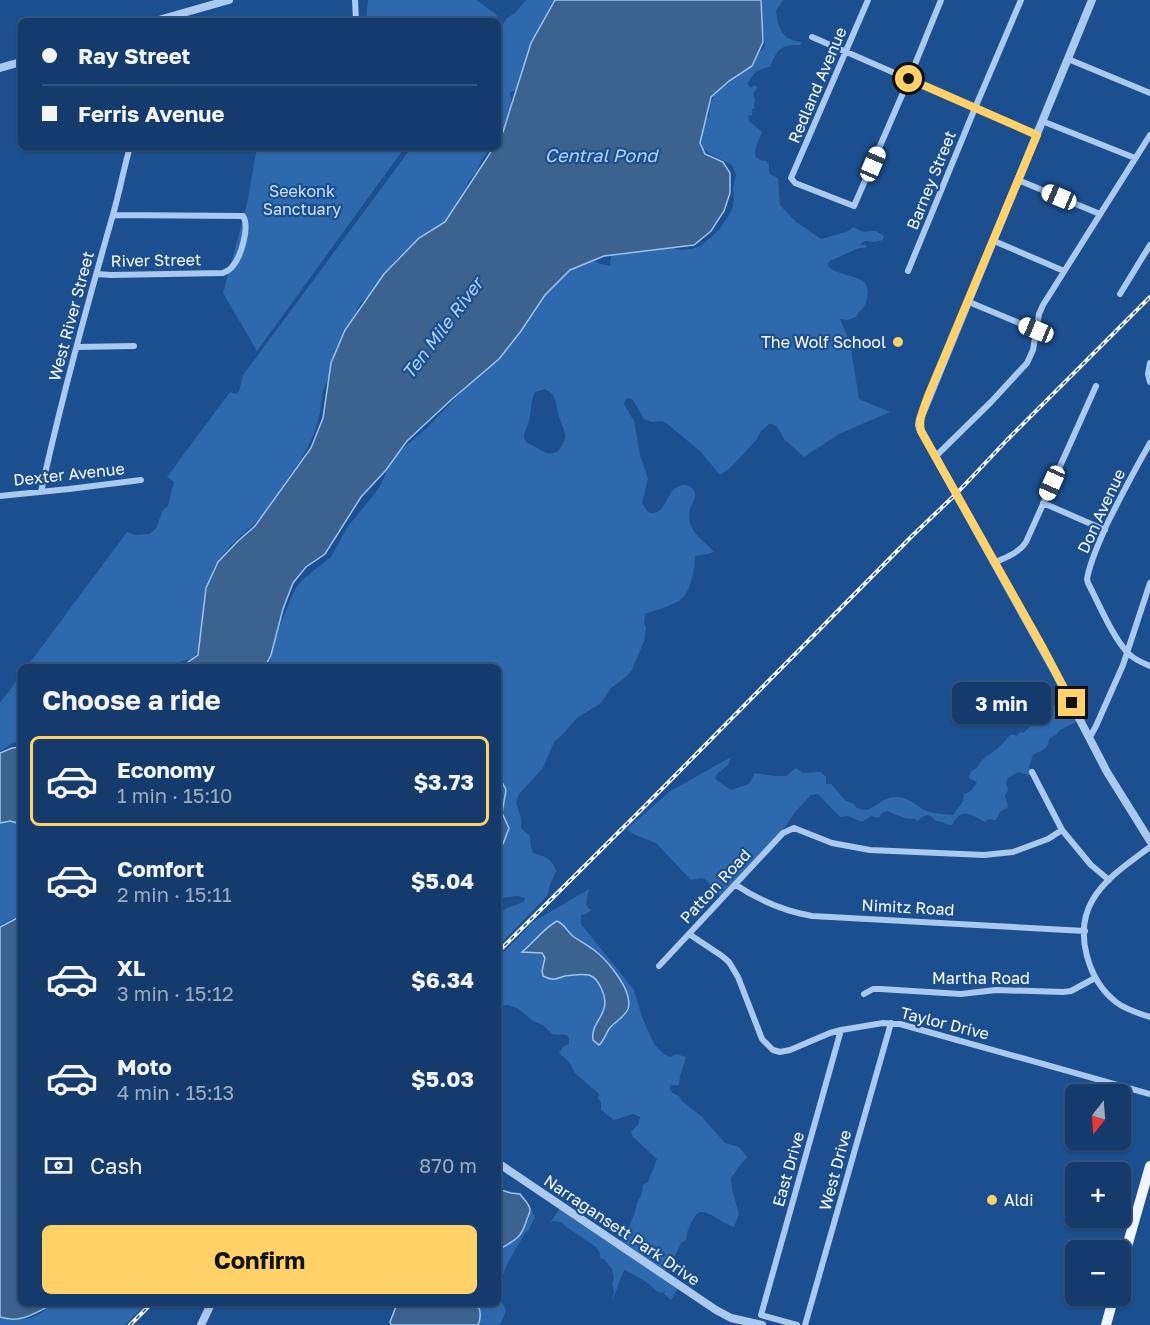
<!DOCTYPE html>
<meta charset="utf-8">
<style>
body{margin:0;font-family:"Golos Text",sans-serif;background:#214673;color:#f1f3f6;height:100vh;display:flex;flex-direction:column;font-size:22px;white-space:nowrap}
*{box-sizing:border-box;margin:0}
p{font-size:20px;color:#9dadc1}
.icon{flex:none;width:33px;height:33px;fill:none;stroke:currentColor;stroke-width:2;stroke-linecap:round;stroke-linejoin:round}
.map{position:relative;flex:1;overflow:hidden}
.side{position:absolute;left:18px;top:664px;width:483px;height:642px;display:flex;flex-direction:column;background:#143b6b;border-radius:9px;box-shadow:0 2px 4px #0004,0 0 0 2px #33557e}
.side>*{flex:none}
.top-card{position:absolute;left:18px;top:18px;width:483px;height:132px;border-radius:9px;box-shadow:0 2px 4px #0004,0 0 0 2px #33557e;display:grid;align-content:center;height:132px;padding:0 24px;background:#143b6b}
.needle{width:39px;rotate:197deg}
.fabs{position:absolute;left:1065px;top:1084px;display:grid;gap:12px}
.fabs a{display:grid;place-items:center;width:66px;height:66px;border-radius:9px;background:#143b6b;box-shadow:0 2px 4px #0004,0 0 0 2px #33557e;font-size:30px}
.end{position:absolute;width:27px;height:27px;margin:-14px;border:8px solid #ffd166;background:#111;box-shadow:0 0 0 3px #111}
.from{border-radius:50%}
.bubble{position:absolute;height:42px;border-radius:9px;background:#143b6b;box-shadow:0 2px 4px #0004,0 0 0 2px #33557e;font-size:20px;font-weight:700;line-height:42px;text-align:center}
.car{position:absolute;width:18px;height:36px;margin:-18px -9px;border-radius:8px;box-shadow:0 0 4px 2px #0007;background:linear-gradient(#fff 24%,#345 0 40%,#fff 0 76%,#345 0 86%,#fff 0)}
.top-card b{display:flex;align-items:center;gap:21px;height:57px;font-size:22px}
.top-card b+b{border-top:2px solid #33557e}
.top-card i{width:15px;height:15px;background:#f1f3f6}
ul{padding:0;list-style:none}
li{display:flex;align-items:center;gap:18px;height:90px;margin:0 12px 9px;padding:0 12px;border:3px solid transparent;border-radius:9px}
li div{flex:1}
li b{display:block;font-size:22px}
li em{font-style:normal;font-weight:700}
li.on{border-color:#ffd166}
li>.icon{width:54px;height:54px;stroke-width:1.5}
h2{padding:0 24px;font-size:27px;line-height:72px}
.pay{display:flex;align-items:center;gap:15px;height:66px;padding:0 24px;font-size:22px}
.pay p{margin-inline-start:auto}
.button{display:flex;gap:12px;margin-top:auto;padding:12px 24px}
.button a{flex:1;height:69px;border-radius:9px;background:#ffd166;color:#111;font-size:24px;font-weight:700;line-height:69px;text-align:center}
.map>svg:first-child{display:block}
.green{fill:#2e69ad;fill-rule:evenodd}
.water{fill:#3c6290;stroke:#9cc4f0;stroke-width:1.5}
.lines{fill:none;stroke-linecap:round;stroke-linejoin:round}
.minor{stroke:#a9c9ee;stroke-width:6}
.tertiary{stroke:#a9c9ee;stroke-width:8}
.primary{stroke:#f0f6ff;stroke-width:10}
.rail-casing{stroke:#fff;stroke-width:4}
.rail{stroke:#1b4f8f;stroke-width:1.5;stroke-dasharray:4.5;stroke-linecap:butt}
.route{stroke:#ffd166;stroke-width:8}
.poi-dot{fill:#ffd166;stroke:#1b4f8f;stroke-width:2}
.labels{text-anchor:middle;dominant-baseline:central;stroke-width:4.5;stroke-linejoin:round;paint-order:stroke}
.street-label{font-size:16px;fill:#fff;stroke:#1b4f8f}
.park-label{font-size:16px;fill:#cfe3fa;stroke:#1b4f8f}
.poi-label{font-size:16px;fill:#fff;stroke:#1b4f8f;text-anchor:end}
.water-label{font-size:18px;font-style:italic;fill:#b5d3f5;stroke:#1b4f8f}
</style>
<div class="map">
<svg width="1150" height="1325" viewBox="0 0 1150 1325">
<rect width="100%" height="100%" fill="#1b4f8f"/>
<!-- green -->
<path class="green" d="M368,0H476L498,16L494,21H366Z
M526,0H557L522,87L510,93L512,105V126L500,132L498,136V31L508,17L514,14Z
M763,0H783L776,11C778,29 783,41 802,42L800,45C781,44 777,50 770,67C756,69 754,73 747,84L751,88L754,85L758,87L753,94L755,100L754,105L755,108L752,109V115L748,116L749,121L762,132C759,142 746,160 766,161L769,164V171L770,174L778,178L780,205L796,222L821,239L846,232L854,227C864,234 865,231 876,231L884,236L883,240L874,242L865,241L859,245H866V248H859L830,261L827,265C841,281 876,270 866,302C864,309 859,310 856,317L848,320L840,319L850,343L859,399L890,412L839,434L804,457L784,439L777,427L772,424H769L761,431L756,440L748,449L729,469L720,475L700,451L666,423L662,421L652,422L644,419L633,400L629,398L626,399L624,404L634,421L640,455L648,479L642,503L647,511L650,513C669,515 664,488 683,485C686,485 690,485 692,488C699,495 692,502 690,509C689,513 689,519 690,523C693,535 706,542 714,552L708,554L695,556C695,568 691,593 680,600C669,607 656,610 645,614L644,622L646,628L644,641L632,670L627,676L611,688L601,703L577,718L563,734L554,742L543,768L519,794L516,803L521,818V828L530,836L531,848L533,853C544,856 553,859 556,871L551,882L547,896L498,947V914L507,908L524,902L525,898L518,896L498,898V846L503,844L509,828L502,813L506,790L500,778L499,769L498,768V668H266L270,662L272,649L282,620L295,589L303,579L331,557L348,526L374,495L380,486L390,464L400,452L409,443L427,428L461,392L526,320L535,313L538,300L539,290L588,258L601,264L610,266L611,255H622L631,248L668,246L680,250L692,249L702,245L719,230L732,210L734,199L733,188L736,175L732,165L710,154L701,147L696,136L700,125L709,116L710,105L715,93L757,55L765,46L764,35L759,22V4ZM545,389C557,395 556,405 559,417C561,423 564,428 565,434C566,439 565,439 563,443C556,460 545,453 534,446C529,444 525,443 524,437C524,433 527,428 528,424C532,413 530,402 535,392Z
M257,147H405L257,351L223,293L247,204Z
M412,147H491L481,161L476,172L468,182L458,205L444,225L396,259L392,269L368,296L360,303L323,391L320,413L314,434L302,458L281,488L267,512L231,545L213,568L200,650L193,658L179,662L168,667L26,668L127,532L135,535L150,534L156,528L163,510L168,506L174,482L167,477L230,392L236,394L239,391L243,375Z
M21,675V740L13,743L0,751V703Z
M1077,695L1075,699L1073,700L1082,719L1060,730L1056,735L1049,739C1048,750 1042,750 1033,755L1029,767L1033,776L1018,772L1008,778L1006,783L1008,790L1005,796L1008,807L1000,812L996,820L988,819L985,822C970,814 961,807 952,825C946,825 942,821 936,821L933,818L928,815L922,817L918,821L915,819L904,818L887,811L882,813L879,818L871,816L862,822L848,816L840,817L818,794L811,795L796,811L782,831L722,899L705,879L701,878L691,880L656,843L633,834L627,829L669,792L731,757L728,765L717,774L715,779L731,790L749,784L755,773L774,776H786L796,768L803,773L821,772L826,777V784H831L846,801L854,804L856,807C857,808 863,810 865,810C875,809 883,797 895,797C912,797 916,808 930,812C937,814 946,814 953,815L963,801L964,794L971,791L977,782L969,778C970,772 972,770 977,768C982,757 992,754 1000,746C1004,743 1007,738 1011,734L1017,736L1020,732L1023,733L1062,699Z
M11,818L21,819V916L14,918L0,925V823Z
M589,889L586,904L588,908L591,910C589,913 584,915 581,915V924L634,990L642,1017L654,1044L664,1054L670,1057L676,1054L686,1057C684,1066 679,1075 679,1085H671L670,1088C671,1093 674,1094 679,1096L682,1101L702,1117L725,1143L739,1147L747,1157L741,1164L731,1178L732,1189L739,1214L734,1227C724,1225 706,1208 698,1213C696,1214 693,1220 692,1221C689,1228 686,1233 686,1240L681,1243L672,1262L663,1273L679,1287L671,1300L664,1294L665,1291L662,1293L658,1292L645,1281L625,1270L623,1272L612,1302L614,1291L612,1284L614,1278L612,1269L604,1259L600,1258V1253L596,1247L565,1226L562,1222L553,1221L550,1223L562,1205L619,1242C627,1231 635,1217 637,1203L641,1196L643,1185L648,1182L657,1159L633,1137L631,1132L639,1123L640,1117L633,1114L614,1120L601,1110V1102L598,1098L599,1094L575,1073L569,1062L559,1053L563,1047L569,1044V1039L567,1035L552,1034L543,1025L533,1021L517,1008L508,1005L498,1006V958L533,922ZM562,923L570,934L595,951L626,1013L609,1028L601,1043L595,1026C604,1013 608,1002 600,986C598,982 596,978 591,976C582,972 563,977 553,980L542,971L545,958L542,953L523,952L533,943L547,927Z
M531,1210L535,1217L528,1231L525,1233L506,1266L498,1291V1250L525,1227Z
M498,1293L506,1311L500,1325H478L481,1312L479,1308L469,1304H498Z
M52,1304H146L125,1325H0V1316C26,1321 32,1322 52,1304Z"/>
<!-- water -->
<path class="water" d="M555,0H761L763,42L752,66L729,81L711,97L700,143L705,154L723,162L730,173V193L724,211L711,231L694,245L604,256L570,270L545,295L521,331L499,359L451,400L407,441L386,470L361,497L325,554L306,567L293,583L283,609L271,655L265,667H181L198,655L206,588L218,562L238,541L255,526L311,448L323,418L331,363L345,330L384,274L419,238L445,222L494,147H498V140L503,132L531,43Z
M21,747V824L10,821L0,823V753L12,748Z
M498,768L499,769L500,778L506,790L502,813L509,828L503,844L498,846Z
M21,916V1304H53C35,1313 21,1324 0,1317V927Z
M557,921C565,924 567,932 574,937C580,941 587,945 594,950C607,960 634,991 628,1009C624,1018 614,1022 609,1029C605,1035 604,1041 599,1045L593,1040C590,1020 614,1014 601,988C599,983 595,977 589,975C583,974 571,975 565,976C561,977 556,980 552,979C549,979 546,977 543,976L542,971L545,958L542,953L522,952C534,942 543,929 557,921Z
M498,1189L511,1193L520,1194C523,1199 530,1204 530,1210C530,1213 528,1216 527,1219C521,1240 514,1240 498,1250Z
M397,1304H469L479,1308C481,1313 480,1320 478,1325H391L390,1322Z"/>
<g class="lines">
<!-- minor -->
<path class="minor" d="M355,0L356,21
M868,0L791,178L795,183L854,206L909,79L941,0
M812,37L1037,135
M1068,59L1150,93
M1042,121L1135,158
M1018,180L1100,214
M994,241L1064,271
M908,271L975,108L1021,0
M97,274L111,275L223,273C227,271 229,271 232,267C241,257 250,227 243,216L113,215
M1120,294L1150,245
M969,302L1036,330
M77,347L134,346
M1150,363L1148,374L1150,382
M1150,443C1134,471 1120,498 1106,526C1099,543 1090,561 1087,579L1088,583C1098,602 1114,640 1129,654C1135,660 1143,663 1150,666
M936,456L991,402L1027,363L1033,350L1039,314L1043,305L1150,135
M41,492C61,400 86,309 112,218C119,195 123,171 130,147
M0,496L69,489L141,480
M1043,503L1105,530
M994,563C1006,557 1019,553 1026,542L1096,386
M1090,737L1096,726L1123,665L1150,583
M1032,772L1062,830L1091,865L1109,880
M1150,847C1130,862 1105,878 1092,901C1074,933 1088,980 1116,1002C1126,1010 1138,1013 1150,1017
M736,885C760,901 784,911 812,916L1085,931
M689,934L722,956L729,962L738,977L762,1039L773,1050L780,1052L790,1050L830,1033L841,1030L883,1023L900,1024L1150,1094
M659,966L783,833L794,828L832,843L870,850L984,855L1013,852L1048,839L1062,830
M864,994L873,989H880L961,994L996,990L1063,992L1071,991L1095,978
M797,1325L761,1315L841,1030
M805,1325L891,1023"/>
<!-- tertiary -->
<path class="tertiary" d="M1092,0L920,419L919,425L921,431L1054,670L1107,772L1150,841
M155,21L229,0
M0,68L21,62
M498,1163L716,1310L731,1318L762,1325
M201,1325L211,1304"/>
<!-- primary -->
<path class="primary" d="M1120,1271L1150,1166
M1106,1325L1114,1296"/>
<!-- rail casing -->
<g class="rail-casing">
<path id="rail" d="M498,952L641,810L912,536L956,494L1007,440L1150,297
M130,1325L151,1304"/>
</g>
<!-- rail -->
<use href="#rail" class="rail"/>
</g>
<g class="lines">
<!-- route -->
<path class="route" d="M909,79L1037,135L928,396C924,408 918,419 921,431L1043,648L1072,703"/>
</g>
<!-- markers -->
<g class="poi-dot">
<circle cx="898" cy="342" r="6"/>
<circle cx="992" cy="1200" r="6"/>
</g>
<g class="labels">
<!-- street labels -->
<g class="street-label">
<text transform="translate(817 85) rotate(-67)">Redland Avenue</text>
<text transform="translate(931 180) rotate(-68)">Barney Street</text>
<text transform="translate(156 260) rotate(-1)">River Street</text>
<text transform="translate(71 316) rotate(-75)">West River Street</text>
<text transform="translate(69 474) rotate(-6)">Dexter Avenue</text>
<text transform="translate(1101 511) rotate(-65)">Don Avenue</text>
<text transform="translate(715 886) rotate(-47)">Patton Road</text>
<text transform="translate(908 907) rotate(3)">Nimitz Road</text>
<text x="981" y="978">Martha Road</text>
<text transform="translate(945 1023) rotate(14)">Taylor Drive</text>
<text transform="translate(788 1169) rotate(-74)">East Drive</text>
<text transform="translate(835 1170) rotate(-75)">West Drive</text>
<text transform="translate(622 1230) rotate(34)">Narragansett Park Drive</text>
</g>
<!-- park labels -->
<g class="park-label">
<text x="302" y="191">Seekonk<tspan x="302" dy="18">Sanctuary</tspan></text>
</g>
<!-- poi labels -->
<g class="poi-label">
<text x="886" y="342">The Wolf School</text>
<text x="1004" y="1200" text-anchor="start">Aldi</text>
</g>
<!-- water labels -->
<g class="water-label">
<text x="601" y="155">Central Pond</text>
<text transform="translate(442 328) rotate(-53)">Ten Mile River</text>
</g>
</g>
</svg>
<div class="fabs">
<a><svg class="needle" viewBox="-14 -14 28 28"><path d="M0-13l5 13h-10z" fill="#e53935"/><path d="M0 13l5-13h-10z" fill="#9dadc1"/></svg></a>
<a>+</a>
<a>−</a>
</div>
<i class="end from" style="left:909px;top:79px"></i>
<i class="end" style="left:1072px;top:703px"></i>
<div class="bubble" style="left:952px;top:682px;width:99px">3 min</div>
<i class="car" style="left:873px;top:164px;rotate:23deg"></i>
<i class="car" style="left:1059px;top:197px;rotate:293deg"></i>
<i class="car" style="left:1036px;top:330px;rotate:292deg"></i>
<i class="car" style="left:1052px;top:483px;rotate:204deg"></i>
<div class="top-card">
<b><i class="from"></i>Ray Street</b>
<b><i></i>Ferris Avenue</b>
</div>
<section class="side">
<h2>Choose a ride</h2>
<ul>
<li class="on"><svg class="icon" aria-label="car" viewBox="0 0 24 24"><path d="M5 17H2v-5l4-1 3-4h7l3 4 3 1v5h-3M9 17h6M6 11h13"/><circle cx="7" cy="17" r="2"/><circle cx="17" cy="17" r="2"/></svg><div><b>Economy</b><p>1 min · 15:10</p></div><em>$3.73</em></li>
<li><svg class="icon" aria-label="car" viewBox="0 0 24 24"><path d="M5 17H2v-5l4-1 3-4h7l3 4 3 1v5h-3M9 17h6M6 11h13"/><circle cx="7" cy="17" r="2"/><circle cx="17" cy="17" r="2"/></svg><div><b>Comfort</b><p>2 min · 15:11</p></div><em>$5.04</em></li>
<li><svg class="icon" aria-label="car" viewBox="0 0 24 24"><path d="M5 17H2v-5l4-1 3-4h7l3 4 3 1v5h-3M9 17h6M6 11h13"/><circle cx="7" cy="17" r="2"/><circle cx="17" cy="17" r="2"/></svg><div><b>XL</b><p>3 min · 15:12</p></div><em>$6.34</em></li>
<li><svg class="icon" aria-label="car" viewBox="0 0 24 24"><path d="M5 17H2v-5l4-1 3-4h7l3 4 3 1v5h-3M9 17h6M6 11h13"/><circle cx="7" cy="17" r="2"/><circle cx="17" cy="17" r="2"/></svg><div><b>Moto</b><p>4 min · 15:13</p></div><em>$5.03</em></li>
</ul>
<div class="pay"><svg class="icon" aria-label="cash" viewBox="0 0 24 24"><path d="M3 7h18v10H3z"/><circle cx="12" cy="12" r="2"/></svg>Cash<p>870 m</p></div>
<div class="button"><a>Confirm</a></div>
</section>
</div>
